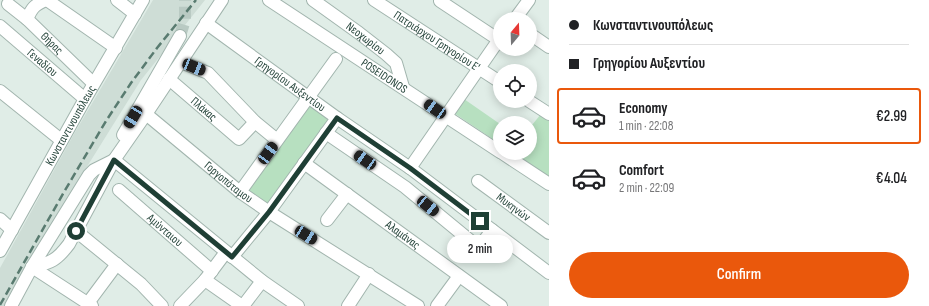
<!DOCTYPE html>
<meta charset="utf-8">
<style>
body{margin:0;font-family:"Sofia Sans Condensed",sans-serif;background:#f6f6f6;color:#202124;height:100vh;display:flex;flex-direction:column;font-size:15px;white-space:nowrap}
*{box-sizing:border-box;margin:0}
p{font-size:13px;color:#757577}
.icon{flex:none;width:22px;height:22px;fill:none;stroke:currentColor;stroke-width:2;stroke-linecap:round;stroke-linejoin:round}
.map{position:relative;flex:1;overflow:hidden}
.details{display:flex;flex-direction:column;background:#fff;width:380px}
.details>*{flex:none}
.top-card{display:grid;align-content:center;height:88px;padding:0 20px;background:#fff}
.needle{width:26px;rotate:19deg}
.controls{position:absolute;left:493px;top:12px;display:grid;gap:8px}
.controls a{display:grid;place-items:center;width:44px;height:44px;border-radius:50%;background:#fff;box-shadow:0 2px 10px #0003;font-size:20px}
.end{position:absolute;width:18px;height:18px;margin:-9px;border:5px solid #1f3f35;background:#fff;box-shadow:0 0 0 2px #fff}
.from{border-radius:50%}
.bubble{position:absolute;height:28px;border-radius:14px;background:#fff;box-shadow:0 2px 10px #0003;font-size:13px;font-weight:600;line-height:28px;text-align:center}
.car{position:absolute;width:12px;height:24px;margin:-12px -6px;border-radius:5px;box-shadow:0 0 3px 1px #0007;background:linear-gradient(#222 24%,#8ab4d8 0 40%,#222 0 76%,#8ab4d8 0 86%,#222 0)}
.top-card b{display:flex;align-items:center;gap:14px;height:38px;font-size:15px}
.top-card b+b{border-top:1px solid #e0e0e0}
.top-card i{width:10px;height:10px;background:#202124}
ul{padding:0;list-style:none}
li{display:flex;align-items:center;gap:12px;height:56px;margin:0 8px 6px;padding:0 12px;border:2px solid transparent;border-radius:4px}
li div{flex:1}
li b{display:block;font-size:15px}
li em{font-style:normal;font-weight:600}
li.on{border-color:#ea580c}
li>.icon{width:36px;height:36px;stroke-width:1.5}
.cta{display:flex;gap:8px;margin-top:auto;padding:8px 20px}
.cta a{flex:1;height:46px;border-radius:24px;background:#ea580c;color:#fff;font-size:16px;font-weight:600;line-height:46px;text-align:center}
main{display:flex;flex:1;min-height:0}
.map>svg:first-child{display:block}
.built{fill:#ceddd6}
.green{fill:#b7e0c0}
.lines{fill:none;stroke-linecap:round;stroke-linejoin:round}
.minor-tunnel{stroke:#b9cac3;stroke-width:12;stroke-dasharray:12 6;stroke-linecap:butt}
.minor-casing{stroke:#a2b5ae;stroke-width:14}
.minor{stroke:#fff;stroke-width:12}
.rail{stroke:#597b70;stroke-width:2.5;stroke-dasharray:8 4;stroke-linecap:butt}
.route{stroke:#1f3f35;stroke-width:5}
.labels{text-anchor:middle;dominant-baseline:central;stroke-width:3.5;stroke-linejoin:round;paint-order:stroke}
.street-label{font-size:12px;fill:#1f3f35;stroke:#f1f9f5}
</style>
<main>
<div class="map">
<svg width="549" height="306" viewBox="0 0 549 306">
<rect width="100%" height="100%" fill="#e0ede7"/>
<!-- built -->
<path class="built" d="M153,0H205L141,80L60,210L6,306H0V268L74,134Z"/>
<!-- green -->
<path class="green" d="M464,99L500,124V144L454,113Z
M307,104L330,121L268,207L245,191Z
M541,114L549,119V178L513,153H530V124L532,125Z"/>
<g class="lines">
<!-- minor-tunnel -->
<path class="minor-tunnel" d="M180,36L185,20V0"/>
<!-- minor casing -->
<g class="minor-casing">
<g id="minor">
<path d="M47,0L116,48"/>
<path d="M117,0L135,14"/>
<path id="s1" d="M269,0L500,152"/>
<path id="s2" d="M313,0L359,33L386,54L396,63L403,87"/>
<path id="s3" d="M374,0L500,82"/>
<path d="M440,1L499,40"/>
<path id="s4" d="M8,4L27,19L93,83"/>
<path d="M27,19C32,8 34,5 46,0"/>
<path d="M515,19L529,0"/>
<path id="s5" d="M206,23L337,118L410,168L549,273"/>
<path id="s6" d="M0,26L85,99"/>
<path d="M530,34L549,47"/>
<path d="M181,62L208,73L255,122L277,140"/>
<path id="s7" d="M169,79L239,139L255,122"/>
<path d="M0,91L61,140"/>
<path d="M529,101L549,114"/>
<path id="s8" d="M146,114L240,192L269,212L418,306"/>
<path d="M326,133L405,187L479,248"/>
<path d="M123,135L180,36"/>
<path d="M502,153L549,184"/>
<path d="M114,160L262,281L298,306"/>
<path id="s9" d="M304,163L501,306"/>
<path d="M410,168L500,38"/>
<path id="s10" d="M478,181L549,233"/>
<path id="s11" d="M119,190L212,271"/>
<path d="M240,192L336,59"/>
<path d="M0,219L12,230"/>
<path d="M327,220L347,194"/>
<path d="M76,231L141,284L162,306"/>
<path id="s12" d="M0,251L85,99L143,0"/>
<path d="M473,256L492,230"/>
<path d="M232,257L269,212L337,118"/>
<path d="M32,267C51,263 57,260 69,244L114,160L146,114L222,0"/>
<path d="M32,267L92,306"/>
<path d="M205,280L242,306"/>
<path d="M88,303L117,264"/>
<path d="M11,306L32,267L89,175L94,170L114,160"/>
<path d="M180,306L205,280L226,252"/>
<path d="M243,306L262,281"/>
<path d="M348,306L369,274"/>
<path d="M437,306L459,276"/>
</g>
</g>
<!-- minor -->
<use href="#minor" class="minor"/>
<!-- rail -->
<path class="rail" d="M0,305L64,192L106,121L131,83L157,48L196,0"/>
</g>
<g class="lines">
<!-- route -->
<path class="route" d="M76,231L114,160L232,257L269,212L337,118L410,168L480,221"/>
</g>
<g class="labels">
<!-- street labels -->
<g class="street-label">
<text stroke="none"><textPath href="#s2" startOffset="65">Νεοχωρίου</textPath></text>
<text stroke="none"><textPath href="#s3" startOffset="75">Πατριάρχου Γρηγορίου E'</textPath></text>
<text stroke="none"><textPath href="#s4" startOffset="59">Θήρας</textPath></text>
<text stroke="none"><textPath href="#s6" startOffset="56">Γεναδίου</textPath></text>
<text stroke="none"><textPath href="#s1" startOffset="138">POSEIDONOS</textPath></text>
<text stroke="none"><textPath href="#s5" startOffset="104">Γρηγορίου Αυξεντίου</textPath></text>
<text stroke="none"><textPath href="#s7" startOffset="46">Πλάκας</textPath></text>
<text stroke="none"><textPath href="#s12" startOffset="144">Κωνσταντινουπόλεως</textPath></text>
<text stroke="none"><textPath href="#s8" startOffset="107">Γοργοπόταμου</textPath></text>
<text stroke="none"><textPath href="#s10" startOffset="44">Μυκηνών</textPath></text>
<text stroke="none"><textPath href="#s11" startOffset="61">Αμύνταιου</textPath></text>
<text stroke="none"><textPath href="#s9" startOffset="122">Αλαμάνας</textPath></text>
</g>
</g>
</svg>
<div class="controls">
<a><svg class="needle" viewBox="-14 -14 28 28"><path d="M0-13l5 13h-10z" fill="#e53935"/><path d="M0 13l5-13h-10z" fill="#757577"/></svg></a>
<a><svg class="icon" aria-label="locate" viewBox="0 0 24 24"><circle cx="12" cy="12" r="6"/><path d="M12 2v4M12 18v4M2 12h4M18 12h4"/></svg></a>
<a><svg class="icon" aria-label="layers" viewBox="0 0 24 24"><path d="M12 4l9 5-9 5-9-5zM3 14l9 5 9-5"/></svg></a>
</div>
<i class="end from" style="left:76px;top:231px"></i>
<i class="end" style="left:480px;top:221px"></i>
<div class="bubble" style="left:447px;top:235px;width:66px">2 min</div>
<i class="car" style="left:194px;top:67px;rotate:112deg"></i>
<i class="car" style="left:435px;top:109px;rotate:304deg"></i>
<i class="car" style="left:133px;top:117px;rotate:211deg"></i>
<i class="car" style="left:268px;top:153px;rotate:36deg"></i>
<i class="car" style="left:365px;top:160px;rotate:304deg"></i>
<i class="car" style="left:428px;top:206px;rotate:129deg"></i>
<i class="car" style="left:306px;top:235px;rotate:122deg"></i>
</div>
<section class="details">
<div class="top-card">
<b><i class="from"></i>Κωνσταντινουπόλεως</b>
<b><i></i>Γρηγορίου Αυξεντίου</b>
</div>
<ul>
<li class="on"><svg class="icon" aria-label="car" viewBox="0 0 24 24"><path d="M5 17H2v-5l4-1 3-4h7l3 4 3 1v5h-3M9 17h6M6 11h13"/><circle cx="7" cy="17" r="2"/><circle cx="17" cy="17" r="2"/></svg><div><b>Economy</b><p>1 min · 22:08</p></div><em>€2.99</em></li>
<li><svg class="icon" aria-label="car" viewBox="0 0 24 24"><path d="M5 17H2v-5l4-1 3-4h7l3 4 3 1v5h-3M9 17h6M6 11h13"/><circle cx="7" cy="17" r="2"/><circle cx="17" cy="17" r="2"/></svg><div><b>Comfort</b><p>2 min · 22:09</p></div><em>€4.04</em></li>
</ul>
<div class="cta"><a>Confirm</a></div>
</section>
</main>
